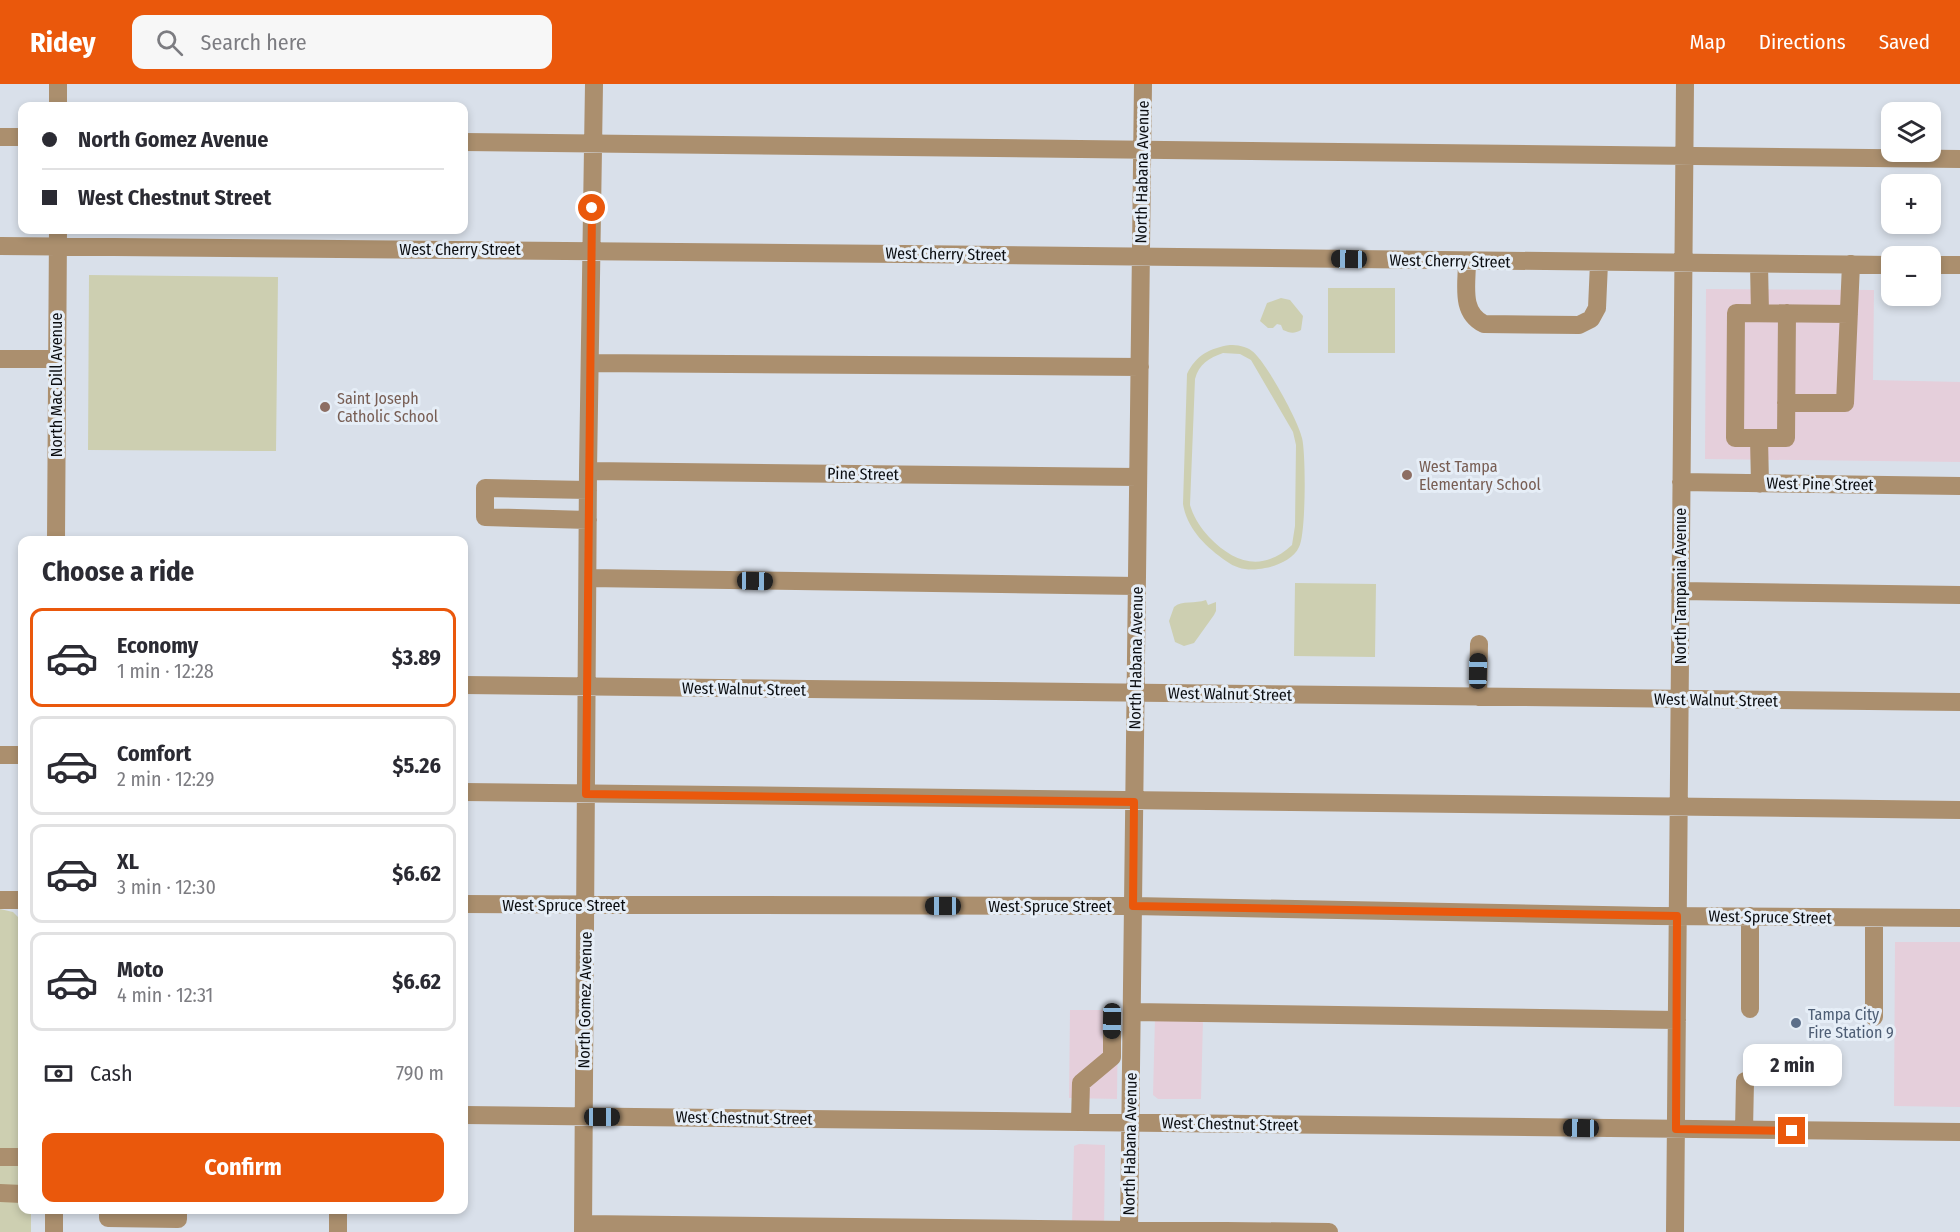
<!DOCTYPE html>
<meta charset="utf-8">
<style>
body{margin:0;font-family:"Fira Sans Condensed",sans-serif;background:#f7f7f7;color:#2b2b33;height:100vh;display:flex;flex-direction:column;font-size:22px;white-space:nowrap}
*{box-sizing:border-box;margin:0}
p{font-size:20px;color:#7c7c81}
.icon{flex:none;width:33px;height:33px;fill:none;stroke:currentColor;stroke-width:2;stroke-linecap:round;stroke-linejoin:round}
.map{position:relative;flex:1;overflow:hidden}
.panel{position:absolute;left:18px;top:452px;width:450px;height:678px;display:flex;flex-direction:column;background:#fff;border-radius:12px;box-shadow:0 3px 9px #0003}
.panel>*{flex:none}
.hud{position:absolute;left:18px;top:18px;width:450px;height:132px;border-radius:12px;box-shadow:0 3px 9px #0003;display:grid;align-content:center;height:132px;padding:0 24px;background:#fff}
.buttons{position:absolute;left:1881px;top:18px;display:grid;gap:12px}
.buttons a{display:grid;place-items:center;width:60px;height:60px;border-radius:12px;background:#fff;box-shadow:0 3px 9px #0003;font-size:30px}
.end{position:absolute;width:27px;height:27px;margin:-14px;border:8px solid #ea580c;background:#fff;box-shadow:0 0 0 3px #fff}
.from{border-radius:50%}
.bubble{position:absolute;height:42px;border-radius:12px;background:#fff;box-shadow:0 3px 9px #0003;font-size:20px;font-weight:700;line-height:42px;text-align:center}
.car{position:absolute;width:18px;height:36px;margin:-18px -9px;border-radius:8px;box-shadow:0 0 4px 2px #0007;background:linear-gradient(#222 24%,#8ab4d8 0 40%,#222 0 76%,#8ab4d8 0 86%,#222 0)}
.hud b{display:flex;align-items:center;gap:21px;height:57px;font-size:22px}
.hud b+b{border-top:2px solid #e1e1e2}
.hud i{width:15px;height:15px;background:#2b2b33}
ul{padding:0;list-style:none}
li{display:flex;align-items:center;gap:18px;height:99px;margin:0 12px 9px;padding:0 12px;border:3px solid #e1e1e2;border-radius:12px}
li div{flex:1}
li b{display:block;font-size:22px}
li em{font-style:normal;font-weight:700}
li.on{border-color:#ea580c}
li>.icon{width:54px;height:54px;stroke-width:1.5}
h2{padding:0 24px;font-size:27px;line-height:72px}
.pay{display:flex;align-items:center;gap:15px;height:66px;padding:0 24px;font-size:22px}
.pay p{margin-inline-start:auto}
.cta{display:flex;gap:12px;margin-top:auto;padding:12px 24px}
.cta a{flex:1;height:69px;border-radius:12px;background:#ea580c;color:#fff;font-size:24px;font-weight:700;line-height:69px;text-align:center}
header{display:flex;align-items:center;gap:36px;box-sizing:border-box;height:84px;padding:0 30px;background:#ea580c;color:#fff}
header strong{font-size:28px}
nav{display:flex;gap:33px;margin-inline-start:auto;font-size:21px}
.search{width:420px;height:54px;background:#f7f7f7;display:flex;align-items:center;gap:15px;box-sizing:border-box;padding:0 21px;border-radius:12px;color:#7c7c81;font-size:22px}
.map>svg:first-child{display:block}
.commercial{fill:#e5cfdb}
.green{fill:#cdcfb1;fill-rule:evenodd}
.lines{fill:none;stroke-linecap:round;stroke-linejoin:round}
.minor{stroke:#ab8f6e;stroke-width:18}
.route{stroke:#ea580c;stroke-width:8}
.education-dot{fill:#8d6e63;stroke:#e6eef7;stroke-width:2}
.service-dot{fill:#5c6f8a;stroke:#e6eef7;stroke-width:2}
.labels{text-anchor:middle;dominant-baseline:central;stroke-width:6;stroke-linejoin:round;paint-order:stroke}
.street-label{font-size:16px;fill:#0b0d10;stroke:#e6eef7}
.education-label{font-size:16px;fill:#785e54;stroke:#e6eef7;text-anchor:start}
.service-label{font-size:16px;fill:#4e5e75;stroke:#e6eef7;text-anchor:start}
</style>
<header>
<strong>Ridey</strong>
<div class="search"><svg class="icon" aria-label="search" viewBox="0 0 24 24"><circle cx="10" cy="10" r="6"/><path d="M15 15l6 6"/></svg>Search here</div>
<nav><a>Map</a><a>Directions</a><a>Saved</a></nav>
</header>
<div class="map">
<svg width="1960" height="1148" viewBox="0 0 1960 1148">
<rect width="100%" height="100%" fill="#d9e0ea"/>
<!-- commercial -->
<path class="commercial" d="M1706,205L1874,206L1873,296L1960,298V378L1705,375Z
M1895,858H1960V1023L1894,1022Z
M1070,926H1118L1117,1015L1069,1014Z
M1155,934L1203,935L1201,1015H1158L1153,1011Z
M1079,1060L1105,1061L1104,1148L1072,1141L1074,1062Z"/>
<!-- green -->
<path class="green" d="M89,191L278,193L276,367L88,366Z
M1328,204H1395V269H1328Z
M1281,214L1290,216L1303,232L1301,246C1294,250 1290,249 1283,246L1281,241L1277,240L1273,244H1268L1260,237L1267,219Z
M1230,261C1237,261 1246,262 1252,267C1265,276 1299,338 1302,354C1306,369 1306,451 1299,463C1294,475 1277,482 1265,484C1251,487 1238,486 1226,477C1206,463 1187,445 1183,420L1187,290C1196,271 1210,264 1230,261ZM1223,269L1240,270L1251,276L1293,348L1296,361L1295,442L1292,461C1263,488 1235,480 1209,453C1200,443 1194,434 1190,421L1195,295C1199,280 1209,274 1223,269Z
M1295,499L1376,500L1375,573L1294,572Z
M1206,516L1208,521L1216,518V527L1214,531L1194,559L1184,562L1175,558L1169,537L1174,523C1182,516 1195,520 1206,516Z
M0,825L13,828L22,837V1125H31V1148H0Z"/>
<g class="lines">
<!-- minor -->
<path class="minor" d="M58,22V0
M0,53H22
M464,58L1960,75
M0,162C631,166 1261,174 1892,181
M1467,177C1467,201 1460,228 1484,240L1579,241L1591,235L1597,224L1599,179
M1759,180L1760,229
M1930,181H1960
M1787,229L1786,354H1735L1736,229L1849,230
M0,275H56
M590,279L1140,283
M1786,319H1845L1851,180
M1759,354L1760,400
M588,387L1138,393
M1681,398L1960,402
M588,436L485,433V404L588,406
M56,456L58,146
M588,494L1137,502
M1680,507L1960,511
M464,601L1960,618
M1478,613L1479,560
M0,671H22
M464,708L1960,726
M0,816H22
M464,820L1133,822L1655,832L1960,834
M1750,832V925
M1132,928L1677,936
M1874,933V834
M464,1031L1960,1048
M1080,1038L1081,999L1112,973V929
M1744,1046L1745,997
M0,1073H22
M0,1109L22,1110
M108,1125V1134L178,1135V1125
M583,1140L1329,1148
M54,1148V1125
M338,1148V1125
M583,1148L588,387L594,0
M1129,1148L1143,0
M1675,1148L1685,0"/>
</g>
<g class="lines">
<!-- route -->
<path class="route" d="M592,124L586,710L1134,718L1133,822L1677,832L1676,1045L1792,1047"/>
</g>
<!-- markers -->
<g class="education-dot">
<circle cx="325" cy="323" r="6"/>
<circle cx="1407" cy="391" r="6"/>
</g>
<circle class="service-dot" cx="1796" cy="939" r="6"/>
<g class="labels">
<!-- street labels -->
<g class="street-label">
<text transform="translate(1142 88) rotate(-89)">North Habana Avenue</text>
<text x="460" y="165">West Cherry Street</text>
<text transform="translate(946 170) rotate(1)">West Cherry Street</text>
<text transform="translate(1450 177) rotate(1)">West Cherry Street</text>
<text transform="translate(56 301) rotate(-90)">North Mac Dill Avenue</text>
<text transform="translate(863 390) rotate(1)">Pine Street</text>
<text transform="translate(1820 400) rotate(1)">West Pine Street</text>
<text transform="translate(1680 502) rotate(-90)">North Tampania Avenue</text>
<text transform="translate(1136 574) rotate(-89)">North Habana Avenue</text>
<text transform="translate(744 605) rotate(1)">West Walnut Street</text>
<text transform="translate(1230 610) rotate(1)">West Walnut Street</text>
<text transform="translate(1716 616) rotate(1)">West Walnut Street</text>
<text x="564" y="821">West Spruce Street</text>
<text x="1050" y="822">West Spruce Street</text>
<text transform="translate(1770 833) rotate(1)">West Spruce Street</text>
<text transform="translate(585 916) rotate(-89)">North Gomez Avenue</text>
<text transform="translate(744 1034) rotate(1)">West Chestnut Street</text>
<text transform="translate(1230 1040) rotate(1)">West Chestnut Street</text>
<text transform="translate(1130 1060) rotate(-89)">North Habana Avenue</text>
</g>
<!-- education labels -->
<g class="education-label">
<text x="337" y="314">Saint Joseph<tspan x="337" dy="18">Catholic School</tspan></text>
<text x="1419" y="382">West Tampa<tspan x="1419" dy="18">Elementary School</tspan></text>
</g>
<!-- service labels -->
<g class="service-label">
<text x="1808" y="930">Tampa City<tspan x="1808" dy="18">Fire Station 9</tspan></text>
</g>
</g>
</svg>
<div class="buttons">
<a><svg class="icon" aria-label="layers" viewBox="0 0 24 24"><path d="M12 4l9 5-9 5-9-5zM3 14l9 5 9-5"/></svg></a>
<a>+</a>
<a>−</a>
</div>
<i class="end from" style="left:592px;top:124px"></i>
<i class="end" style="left:1792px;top:1047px"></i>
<div class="bubble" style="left:1743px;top:960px;width:99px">2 min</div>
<i class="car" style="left:1349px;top:175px;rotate:271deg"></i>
<i class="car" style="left:755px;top:497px;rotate:91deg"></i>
<i class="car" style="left:1478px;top:587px;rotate:1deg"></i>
<i class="car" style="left:943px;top:822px;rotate:270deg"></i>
<i class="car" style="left:1112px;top:937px;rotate:181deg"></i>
<i class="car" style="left:602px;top:1033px;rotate:90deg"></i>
<i class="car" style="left:1581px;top:1044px;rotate:271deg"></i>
<div class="hud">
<b><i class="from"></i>North Gomez Avenue</b>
<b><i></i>West Chestnut Street</b>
</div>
<section class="panel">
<h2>Choose a ride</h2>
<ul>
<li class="on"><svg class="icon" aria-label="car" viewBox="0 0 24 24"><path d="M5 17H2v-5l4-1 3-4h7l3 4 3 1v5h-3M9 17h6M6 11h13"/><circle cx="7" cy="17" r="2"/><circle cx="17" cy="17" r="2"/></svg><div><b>Economy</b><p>1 min · 12:28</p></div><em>$3.89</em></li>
<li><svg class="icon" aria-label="car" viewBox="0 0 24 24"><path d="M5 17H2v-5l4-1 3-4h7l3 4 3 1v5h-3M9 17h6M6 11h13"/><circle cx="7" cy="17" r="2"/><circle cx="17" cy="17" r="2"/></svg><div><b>Comfort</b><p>2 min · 12:29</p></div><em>$5.26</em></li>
<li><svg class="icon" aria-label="car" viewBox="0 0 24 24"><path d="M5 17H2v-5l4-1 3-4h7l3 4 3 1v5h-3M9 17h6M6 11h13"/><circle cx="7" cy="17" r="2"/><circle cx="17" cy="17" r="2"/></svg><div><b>XL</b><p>3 min · 12:30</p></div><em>$6.62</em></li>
<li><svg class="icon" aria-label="car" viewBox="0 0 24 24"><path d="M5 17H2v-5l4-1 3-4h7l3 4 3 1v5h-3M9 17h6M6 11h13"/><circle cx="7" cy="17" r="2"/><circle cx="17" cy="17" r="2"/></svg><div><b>Moto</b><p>4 min · 12:31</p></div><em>$6.62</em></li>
</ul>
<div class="pay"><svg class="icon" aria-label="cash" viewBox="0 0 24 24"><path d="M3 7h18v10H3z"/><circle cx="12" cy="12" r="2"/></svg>Cash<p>790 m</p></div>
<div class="cta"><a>Confirm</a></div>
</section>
</div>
